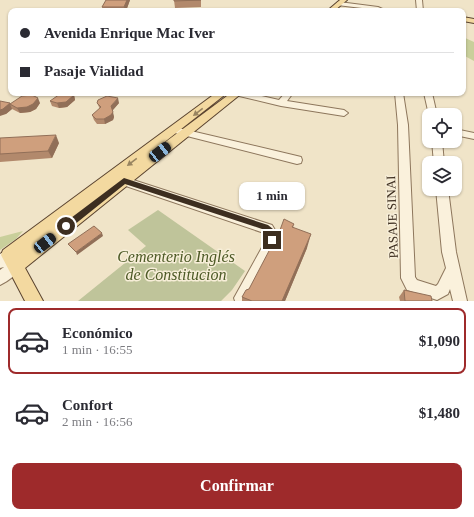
<!DOCTYPE html>
<html lang="es">
<meta charset="utf-8">
<style>
body{margin:0;font-family:Georgia,serif;background:#f7f7f7;color:#2b2b33;height:100vh;display:flex;flex-direction:column;font-size:15px;white-space:nowrap}
*{box-sizing:border-box;margin:0}
p{font-size:13px;color:#7c7c81}
.icon{flex:none;width:22px;height:22px;fill:none;stroke:currentColor;stroke-width:2;stroke-linecap:round;stroke-linejoin:round}
.map{position:relative;height:301px;overflow:hidden}
.sheet{display:flex;flex-direction:column;background:#fff;flex:1}
.sheet>*{flex:none}
.top-card{position:absolute;left:8px;top:8px;width:458px;height:88px;border-radius:8px;box-shadow:0 1px 3px #0004;display:grid;align-content:center;height:88px;padding:0 12px;background:#fff}
.controls{position:absolute;left:422px;top:108px;display:grid;gap:8px}
.controls a{display:grid;place-items:center;width:40px;height:40px;border-radius:8px;background:#fff;box-shadow:0 1px 3px #0004;font-size:20px}
.end{position:absolute;width:18px;height:18px;margin:-9px;border:5px solid #3d2e20;background:#fff;box-shadow:0 0 0 2px #fff}
.from{border-radius:50%}
.bubble{position:absolute;height:28px;border-radius:8px;background:#fff;box-shadow:0 1px 3px #0004;font-size:13px;font-weight:700;line-height:28px;text-align:center}
.car{position:absolute;width:12px;height:24px;margin:-12px -6px;border-radius:5px;box-shadow:0 0 3px 1px #0007;background:linear-gradient(#222 24%,#8ab4d8 0 40%,#222 0 76%,#8ab4d8 0 86%,#222 0)}
.top-card b{display:flex;align-items:center;gap:14px;height:38px;font-size:15px}
.top-card b+b{border-top:1px solid #e1e1e2}
.top-card i{width:10px;height:10px;background:#2b2b33}
ul{padding:7px 0 0;list-style:none}
li{display:flex;align-items:center;gap:12px;height:66px;margin:0 8px 6px;padding:0 4px;border:2px solid transparent;border-radius:8px}
li div{flex:1}
li b{display:block;font-size:15px}
li em{font-style:normal;font-weight:700}
li.active{border-color:#9e2a2b}
li>.icon{width:36px;height:36px;stroke-width:1.5}
.button{display:flex;gap:8px;margin-top:auto;padding:8px 12px}
.button a{flex:1;height:46px;border-radius:8px;background:#9e2a2b;color:#fff;font-size:16px;font-weight:700;line-height:46px;text-align:center}
.map>svg:first-child{display:block}
.green{fill:#c9cf9b}
.cemetery{fill:#bfc49a}
.lines{fill:none;stroke-linecap:round;stroke-linejoin:round}
.minor-casing{stroke:#8d765c;stroke-width:2}
.major-casing{stroke:#5b4430;stroke-width:2}
.minor{fill:#faf1dc;fill-rule:evenodd}
.major{fill:#f3d9a0;fill-rule:evenodd}
.wall{fill:#b2896c}
.shaded-wall{fill:#916f58}
.building{fill:#cf9f7d;stroke:#916f58}
.oneway{fill:#988460}
.route{fill:#3d2e20}
.labels{text-anchor:middle;dominant-baseline:central;stroke-width:3;stroke-linejoin:round;paint-order:stroke}
.street-label{font-size:13px;fill:#3d2e20;stroke:#f7eed8}
.near-park-label{font-size:16px;font-style:italic;fill:#4d5a26;stroke:#f7eed8}
</style>
<div class="map">
<svg width="474" height="301" viewBox="0 0 474 301">
<rect width="100%" height="100%" fill="#f0e4c8"/>
<!-- green -->
<path class="green" d="M463,37L474,42V61L463,55Z
M23,231L16,239L0,250V237Z"/>
<!-- cemetery -->
<path class="cemetery" d="M158,210L245,271L232,290L221,301H78L146,246L128,230Z"/>
<g class="lines">
<!-- minor casing -->
<g class="minor-casing">
<path id="minor" d="M416,0H422L423,11H417Z
M339,2L378,7L387,11L337,5V3Z
M234,93H249L279,100L285,93H293L287,101L344,110L348,113L344,116L281,106L235,95Z
M395,93H403L408,125L415,277L417,280L436,286L438,284L446,268L442,252L436,189H448L456,252L467,301H453L450,289L448,294L437,300L407,290L401,278L398,125Z
M424,93H432L437,115H429Z
M174,127L297,156L301,157L302,160L301,163L297,164L171,132L169,130L171,128Z
M455,129L474,133V139L455,135Z
M432,141H442L444,163H434Z
M124,177L272,225L278,235L277,243L247,301H235L234,298L265,242L266,236L264,233L120,184L119,181L120,178Z
M9,249L14,251L16,255L11,261L15,260L20,262L22,266C18,274 8,281 0,285V270L4,267L0,268V254Z"/>
</g>
<!-- major casing -->
<g class="major-casing">
<path id="major" d="M340,0H347L334,11H327Z
M463,17L474,19V23L463,21Z
M216,93H227L148,155L231,93H242L25,268L43,301H25L1,255L3,250Z"/>
</g>
<!-- minor -->
<use href="#minor" class="minor"/>
<!-- major -->
<use href="#major" class="major"/>
</g>
<!-- wall -->
<path class="wall" d="M106,0H130L126,11H103L102,7Z
M174,0H201V7L175,8Z
M74,95L75,100L67,107L59,108L52,106L50,101Z
M10,103L11,104L40,103L36,109L30,112L20,113L12,109L6,114Z
M97,103H119L112,111L114,117L113,120L105,124H97L94,120L92,115L100,109Z
M0,138L59,143L52,158L0,162Z
M294,224L293,228L307,248L285,301H242V297L249,289Z
M404,290L432,301H400L399,297Z"/>
<!-- shaded-wall -->
<path class="shaded-wall" d="M127,0H130L126,11H125L124,7Z
M74,95L75,100L67,107L59,108L57,103Z
M38,98L40,103L36,109L30,112L20,113L17,108Z
M118,98L119,103L112,111L111,106Z
M10,103L12,106L10,104L12,109L6,114L0,116V110Z
M113,112L114,117L113,120L105,124L104,119Z
M56,135L59,143L52,158L48,151Z
M102,233L103,236L77,255L76,252Z
M311,234L307,248L285,301H282Z"/>
<!-- building -->
<path class="building" d="M106,0H127L124,7H102Z
M174,0H201L174,1Z
M66,93L74,95L66,102L57,103L50,101L60,94Z
M32,95L38,98L33,104L27,107L17,108L10,104L22,96Z
M107,96L118,98L111,106L113,112L111,115L104,119H96L92,115L101,107L97,103L98,100Z
M0,101L10,103L3,109L0,110Z
M56,135L48,151L0,154V138Z
M284,219L294,224L292,227L311,234L282,301H252L242,297L246,290L249,289L280,230Z
M94,226L102,233L76,252L68,244Z
M404,290L431,296L432,301H405Z"/>
<!-- one-way arrows -->
<defs><path id="oneway-solid" d="M-6-.8H1V-3.2L6.5 0L1 3.2V.8H-6Z"/></defs>
<g class="oneway">
<use href="#oneway-solid" transform="translate(198 112) rotate(142)"/>
<use href="#oneway-solid" transform="translate(132 162) rotate(143)"/>
</g>
<!-- route -->
<path class="route" d="M124,178L268,225L273,229L277,240L275,242H269L267,233L262,229L125,184L69,229H63V224Z"/>
<g class="labels">
<!-- street labels -->
<g class="street-label">
<text transform="translate(392 217) rotate(-92)">PASAJE SINAI</text>
</g>
<!-- near-park labels -->
<g class="near-park-label">
<text x="176" y="256">Cementerio Inglés<tspan x="176" dy="18">de Constitucion</tspan></text>
</g>
</g>
</svg>
<div class="controls">
<a><svg class="icon" aria-label="locate" viewBox="0 0 24 24"><circle cx="12" cy="12" r="6"/><path d="M12 2v4M12 18v4M2 12h4M18 12h4"/></svg></a>
<a><svg class="icon" aria-label="layers" viewBox="0 0 24 24"><path d="M12 4l9 5-9 5-9-5zM3 14l9 5 9-5"/></svg></a>
</div>
<i class="end from" style="left:66px;top:226px"></i>
<i class="end" style="left:272px;top:240px"></i>
<div class="bubble" style="left:239px;top:182px;width:66px">1 min</div>
<i class="car" style="left:160px;top:152px;rotate:52deg"></i>
<i class="car" style="left:45px;top:243px;rotate:52deg"></i>
<div class="top-card">
<b><i class="from"></i>Avenida Enrique Mac Iver</b>
<b><i></i>Pasaje Vialidad</b>
</div>
</div>
<section class="sheet">
<ul>
<li class="active"><svg class="icon" aria-label="car" viewBox="0 0 24 24"><path d="M5 17H2v-5l4-1 3-4h7l3 4 3 1v5h-3M9 17h6M6 11h13"/><circle cx="7" cy="17" r="2"/><circle cx="17" cy="17" r="2"/></svg><div><b>Económico</b><p>1 min · 16:55</p></div><em>$1,090</em></li>
<li><svg class="icon" aria-label="car" viewBox="0 0 24 24"><path d="M5 17H2v-5l4-1 3-4h7l3 4 3 1v5h-3M9 17h6M6 11h13"/><circle cx="7" cy="17" r="2"/><circle cx="17" cy="17" r="2"/></svg><div><b>Confort</b><p>2 min · 16:56</p></div><em>$1,480</em></li>
</ul>
<div class="button"><a>Confirmar</a></div>
</section>
